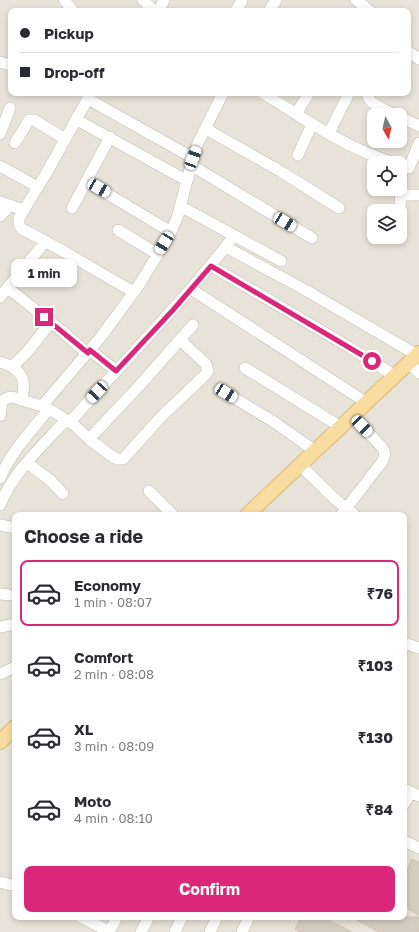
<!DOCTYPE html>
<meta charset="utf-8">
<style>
body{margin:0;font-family:"Golos Text",sans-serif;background:#f2f2f3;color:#2b2b33;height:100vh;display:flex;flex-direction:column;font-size:15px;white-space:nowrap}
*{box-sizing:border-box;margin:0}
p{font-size:13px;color:#7c7c81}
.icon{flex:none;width:22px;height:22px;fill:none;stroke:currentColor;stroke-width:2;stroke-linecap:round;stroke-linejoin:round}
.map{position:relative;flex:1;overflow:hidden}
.sheet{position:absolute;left:12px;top:512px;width:395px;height:408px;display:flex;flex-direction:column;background:#fff;border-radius:8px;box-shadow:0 2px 6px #0003}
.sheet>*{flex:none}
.banner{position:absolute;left:8px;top:8px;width:403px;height:88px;border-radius:8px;box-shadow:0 2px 6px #0003;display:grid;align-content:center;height:88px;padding:0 12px;background:#fff}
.needle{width:26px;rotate:172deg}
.fabs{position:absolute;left:367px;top:108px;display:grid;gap:8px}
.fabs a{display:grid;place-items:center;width:40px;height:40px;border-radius:8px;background:#fff;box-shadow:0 2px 6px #0003;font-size:20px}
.end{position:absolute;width:18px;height:18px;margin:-9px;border:5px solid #db2777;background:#fff;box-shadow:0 0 0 2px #fff}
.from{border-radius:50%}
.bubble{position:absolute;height:28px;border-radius:8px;background:#fff;box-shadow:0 2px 6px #0003;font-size:13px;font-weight:700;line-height:28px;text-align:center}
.car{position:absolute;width:12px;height:24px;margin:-12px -6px;border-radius:5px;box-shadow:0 0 3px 1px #0007;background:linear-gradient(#fff 24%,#345 0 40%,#fff 0 76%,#345 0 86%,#fff 0)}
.banner b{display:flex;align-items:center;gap:14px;height:38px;font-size:15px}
.banner b+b{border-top:1px solid #e1e1e2}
.banner i{width:10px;height:10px;background:#2b2b33}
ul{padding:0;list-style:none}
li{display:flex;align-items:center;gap:12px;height:66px;margin:0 8px 6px;padding:0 4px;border:2px solid transparent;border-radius:8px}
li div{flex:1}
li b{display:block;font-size:15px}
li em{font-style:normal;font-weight:700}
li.current{border-color:#db2777}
li>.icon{width:36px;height:36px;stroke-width:1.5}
h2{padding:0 12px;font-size:18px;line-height:48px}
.primary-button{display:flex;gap:8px;margin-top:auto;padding:8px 12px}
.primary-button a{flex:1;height:46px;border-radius:8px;background:#db2777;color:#fff;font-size:16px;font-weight:700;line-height:46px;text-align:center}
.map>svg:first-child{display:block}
.residential{fill:#e8e3d9;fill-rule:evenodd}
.building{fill:#d5cdc1;stroke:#d0c4b4}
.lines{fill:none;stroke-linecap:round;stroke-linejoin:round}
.minor-casing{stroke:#c0b9ae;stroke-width:12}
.major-casing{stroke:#ddb970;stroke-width:16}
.minor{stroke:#fff;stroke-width:11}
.major{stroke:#f8dca0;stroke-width:14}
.route{stroke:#db2777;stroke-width:5}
</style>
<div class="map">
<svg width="419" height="932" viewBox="0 0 419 932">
<rect width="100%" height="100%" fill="#f4f1eb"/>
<!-- residential -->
<path class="residential" d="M0,0H419V932H0ZM11,11H408V93H11ZM374,115H400V141H374ZM374,163H400V189H374ZM374,211H400V237H374ZM15,515H404V917H15Z"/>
<!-- building -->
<path class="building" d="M412,859L419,862V915L404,907V877Z
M301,917H323L352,932H300L295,929Z
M351,917H419V932H379Z"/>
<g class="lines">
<!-- minor casing -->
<g class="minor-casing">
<path id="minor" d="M64,0L73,11
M143,0L154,11
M356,0L370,11
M159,11L164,0
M236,11L242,0
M269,11L276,0
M408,51L419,59
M0,62L11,65
M91,93L47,172L19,218V225L22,229C60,248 96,271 134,292
M263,93C305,120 346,148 394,163
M367,93C368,105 386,110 396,115
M88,99L193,158
M296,114L309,93
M400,117L419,126
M77,120L186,180
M206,129L280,171L339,208
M329,133L349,93
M0,134L10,108
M15,143L29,120H34L65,139
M298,155L312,124
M191,165L312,238
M0,166L38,187
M409,168L419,143
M86,181L171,232
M401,195H419
M0,202L24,210
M180,206L281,261
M72,208L110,137
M400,210L402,166
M0,216L10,205
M118,230L157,254
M226,247L307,291L417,355
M211,266L349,347L395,376
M8,288L62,331L87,353
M191,289L367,403
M0,297L46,241
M90,350L116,371
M0,362C21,368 28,380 21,400
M409,363L419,373
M12,367L28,351L51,322
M245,368L341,427
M226,393L274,422L315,451
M42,406L100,338L139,285L171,232L178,215L191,165L198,143L223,93
M0,416L2,401L7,398L12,397L42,406L54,412L74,425L89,439L113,457L117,459H123L161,417L205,375L208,371L206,364L180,340
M70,422C125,360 183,302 234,236
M89,439L140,385L193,325
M27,463L50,480L63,494
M300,465L336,500L355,515
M0,478C11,452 31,431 49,409
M149,491L173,515
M0,505C14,471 42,446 66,420
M341,515L382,462C385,456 386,452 381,446L352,416
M0,525L15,528
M0,594L9,595
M0,627L15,624
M404,643L419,648
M0,674L15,667
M404,789L419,796
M404,804L411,792
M404,841L419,848
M0,882L15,886
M81,917L110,932
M109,932L117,917
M141,932L149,917
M175,932L182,917
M210,932L217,917
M242,932L249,917"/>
</g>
<!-- major casing -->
<g class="major-casing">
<path id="major" d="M247,515L419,353
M0,742L15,727"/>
</g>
<!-- minor -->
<use href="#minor" class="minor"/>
<!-- major -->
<use href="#major" class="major"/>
</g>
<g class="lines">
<!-- route -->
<path class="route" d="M44,317L88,353L90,350L116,371L173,310L211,266L372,361"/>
</g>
</svg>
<div class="fabs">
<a><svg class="needle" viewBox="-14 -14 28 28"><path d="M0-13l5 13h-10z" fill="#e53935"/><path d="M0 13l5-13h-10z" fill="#7c7c81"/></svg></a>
<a><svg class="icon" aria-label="locate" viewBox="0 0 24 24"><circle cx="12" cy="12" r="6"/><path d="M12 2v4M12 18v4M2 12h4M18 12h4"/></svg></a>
<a><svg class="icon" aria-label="layers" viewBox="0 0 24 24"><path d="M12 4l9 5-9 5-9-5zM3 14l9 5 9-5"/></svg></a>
</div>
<i class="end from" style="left:372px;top:361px"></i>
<i class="end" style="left:44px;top:317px"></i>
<div class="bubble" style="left:11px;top:259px;width:66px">1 min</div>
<i class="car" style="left:193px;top:158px;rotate:20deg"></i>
<i class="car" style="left:99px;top:188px;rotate:120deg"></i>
<i class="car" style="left:285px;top:222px;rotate:121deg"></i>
<i class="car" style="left:164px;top:243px;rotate:211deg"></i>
<i class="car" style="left:97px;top:392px;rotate:223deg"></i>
<i class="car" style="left:226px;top:393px;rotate:122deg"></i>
<i class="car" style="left:362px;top:426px;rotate:136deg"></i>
<div class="banner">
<b><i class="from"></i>Pickup</b>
<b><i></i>Drop-off</b>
</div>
<section class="sheet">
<h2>Choose a ride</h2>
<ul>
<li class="current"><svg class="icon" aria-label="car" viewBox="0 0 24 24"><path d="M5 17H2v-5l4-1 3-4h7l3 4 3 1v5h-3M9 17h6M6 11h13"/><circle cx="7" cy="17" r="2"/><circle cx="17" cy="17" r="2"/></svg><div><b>Economy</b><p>1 min · 08:07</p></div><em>₹76</em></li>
<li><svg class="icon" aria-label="car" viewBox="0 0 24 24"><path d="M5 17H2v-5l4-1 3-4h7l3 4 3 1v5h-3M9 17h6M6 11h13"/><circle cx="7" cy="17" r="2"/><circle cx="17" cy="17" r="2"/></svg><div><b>Comfort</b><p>2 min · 08:08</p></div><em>₹103</em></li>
<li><svg class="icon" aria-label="car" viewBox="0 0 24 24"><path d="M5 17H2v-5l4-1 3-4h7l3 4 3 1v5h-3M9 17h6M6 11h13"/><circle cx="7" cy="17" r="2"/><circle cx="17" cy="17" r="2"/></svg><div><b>XL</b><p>3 min · 08:09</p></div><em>₹130</em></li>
<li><svg class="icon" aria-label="car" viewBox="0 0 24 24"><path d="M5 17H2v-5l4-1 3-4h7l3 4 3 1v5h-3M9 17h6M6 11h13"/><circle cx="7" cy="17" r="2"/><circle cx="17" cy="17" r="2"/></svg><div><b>Moto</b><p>4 min · 08:10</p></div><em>₹84</em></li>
</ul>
<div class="primary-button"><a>Confirm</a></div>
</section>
</div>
